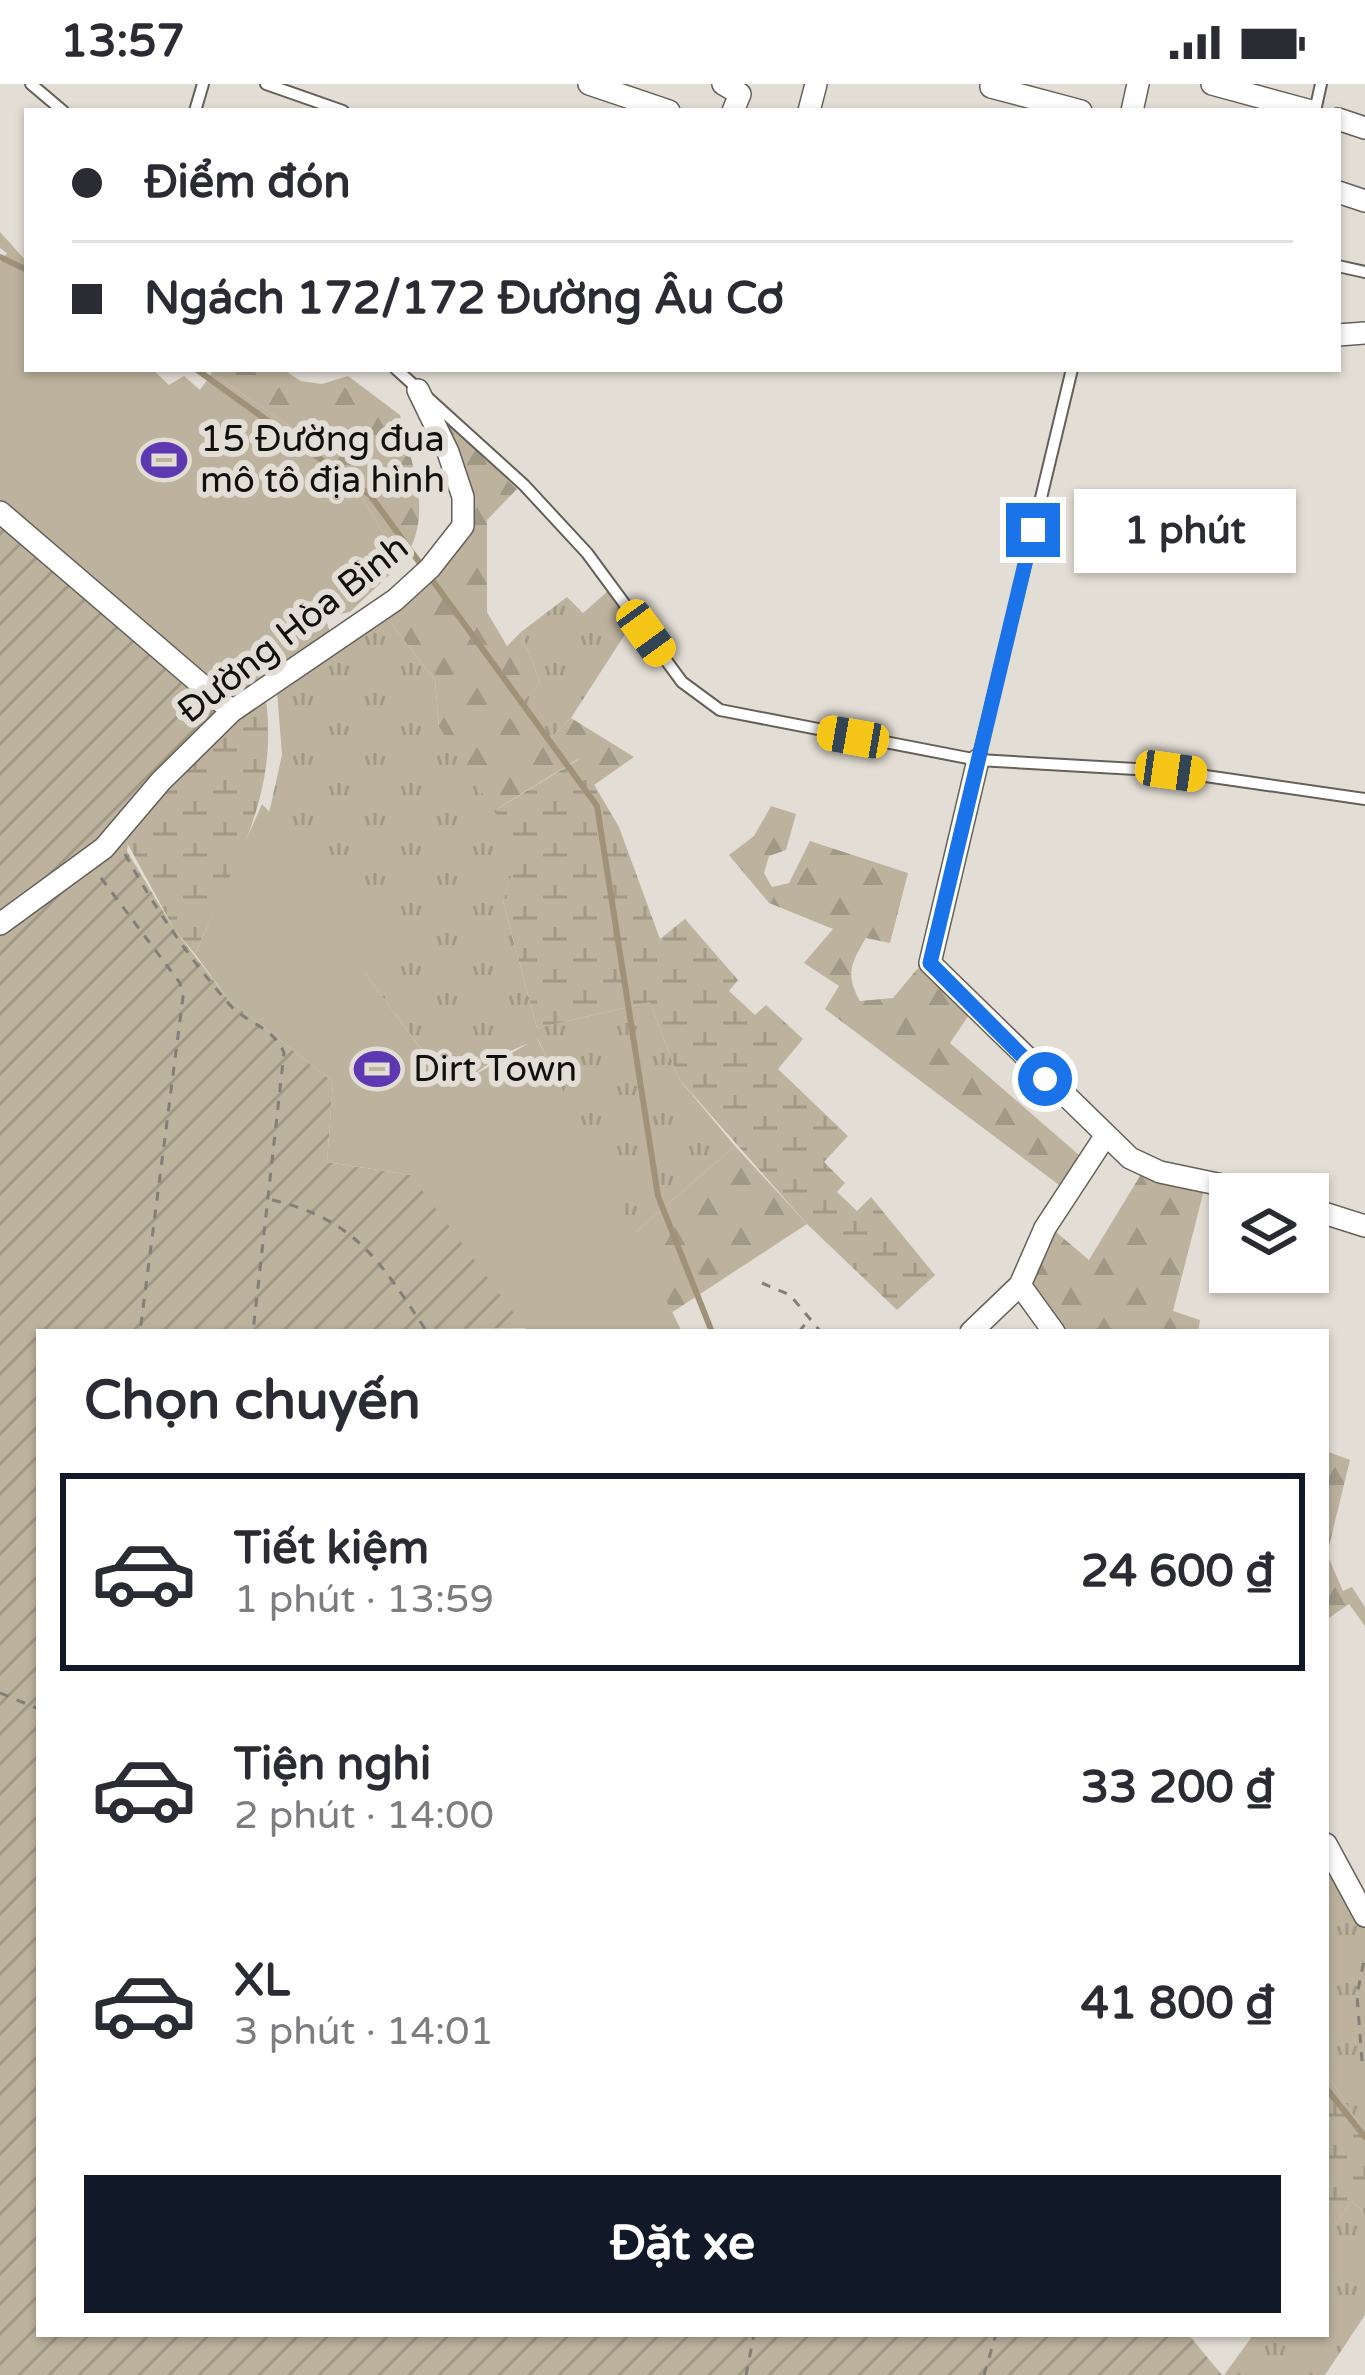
<!DOCTYPE html>
<html lang="vi">
<meta charset="utf-8">
<style>
body{margin:0;font-family:"Varela Round",sans-serif;background:#f7f7f7;color:#2b2b33;height:100vh;display:flex;flex-direction:column;font-size:45px;white-space:nowrap}
*{box-sizing:border-box;margin:0}
p{font-size:39px;color:#7c7c81}
.icon{flex:none;width:66px;height:66px;fill:none;stroke:currentColor;stroke-width:2;stroke-linecap:round;stroke-linejoin:round}
.map{position:relative;flex:1;overflow:hidden}
.panel{position:absolute;left:36px;top:1245px;width:1293px;height:1008px;display:flex;flex-direction:column;background:#fff;border-radius:0px;box-shadow:0 3px 9px #0004}
.panel>*{flex:none}
.top-card{position:absolute;left:24px;top:24px;width:1317px;height:264px;border-radius:0px;box-shadow:0 3px 9px #0004;display:grid;align-content:center;height:264px;padding:0 48px;background:#fff}
.tools{position:absolute;left:1209px;top:1089px;display:grid;gap:24px}
.tools a{display:grid;place-items:center;width:120px;height:120px;border-radius:0px;background:#fff;box-shadow:0 3px 9px #0004;font-size:60px}
.end{position:absolute;width:54px;height:54px;margin:-27px;border:15px solid #1a73e8;background:#fff;box-shadow:0 0 0 6px #fff}
.from{border-radius:50%}
.bubble{position:absolute;height:84px;border-radius:0px;background:#fff;box-shadow:0 3px 9px #0004;font-size:39px;font-weight:700;line-height:84px;text-align:center}
.car{position:absolute;width:36px;height:72px;margin:-36px -18px;border-radius:15px;box-shadow:0 0 9px 3px #0007;background:linear-gradient(#f5c518 24%,#345 0 40%,#f5c518 0 76%,#345 0 86%,#f5c518 0)}
.top-card b{display:flex;align-items:center;gap:42px;height:114px;font-size:45px}
.top-card b+b{border-top:3px solid #e1e1e2}
.top-card i{width:30px;height:30px;background:#2b2b33}
ul{padding:0;list-style:none}
li{display:flex;align-items:center;gap:36px;height:198px;margin:0 24px 18px;padding:0 24px;border:6px solid transparent;border-radius:0px}
li div{flex:1}
li b{display:block;font-size:45px}
li em{font-style:normal;font-weight:700}
li.on{border-color:#111827}
li>.icon{width:108px;height:108px;stroke-width:1.5}
h2{padding:0 48px;font-size:54px;line-height:144px}
.button{display:flex;gap:24px;margin-top:auto;padding:24px 48px}
.button a{flex:1;height:138px;border-radius:0px;background:#111827;color:#fff;font-size:48px;font-weight:700;line-height:138px;text-align:center}
.status{display:flex;justify-content:space-between;align-items:center;height:84px;padding:0 60px;background:#fff;direction:ltr}
.status svg{height:33px;fill:currentColor}
.map>svg:first-child{display:block}
.grass{fill:url(#grass-tufts)}
.forest{fill:url(#forest-firs)}
.wetland{fill:url(#wetland-marsh)}
.garden{fill:url(#garden-furrows)}
.pitch{fill:#bdb29d}
.lines{fill:none;stroke-linecap:round;stroke-linejoin:round}
.stream{stroke:#a09278;stroke-width:6}
.lane-casing{stroke:#646058;stroke-width:14}
.street-casing{stroke:#646058;stroke-width:24}
.path{stroke:#827f79;stroke-width:3;stroke-dasharray:9 9;stroke-linecap:butt}
.lane{stroke:#fff;stroke-width:10}
.street{stroke:#fff;stroke-width:21}
.route{stroke:#1a73e8;stroke-width:15}
.labels{text-anchor:middle;dominant-baseline:central;stroke-width:12;stroke-linejoin:round;paint-order:stroke}
.poi-label{font-size:36px;fill:#11100d;stroke:#e3ded5;text-anchor:start}
.street-label{font-size:36px;fill:#11100d;stroke:#e3ded5}
</style>
<div class="status"><b>13:57</b><svg viewBox="0 0 49 12"><path d="M0 12V9h3v3zM5 12V6h3v6zM10 12V3h3v9zM15 12V0h3v12zM26 1h20v11H26zM47 4h2v5h-2z"/></svg></div>
<div class="map">
<svg width="1365" height="2291" viewBox="0 0 1365 2291">
<defs>
<pattern id="grass-tufts" width="24" height="20" patternUnits="userSpaceOnUse" patternTransform="scale(3)"><rect width="24" height="20" fill="#bdb29d"/><path d="M3 7l-1-3M5 7V3M7 7l1-3M15 17l-1-3M17 17v-4M19 17l1-3" fill="none" stroke="#a19886"/></pattern>
<pattern id="forest-firs" width="22" height="20" patternUnits="userSpaceOnUse" patternTransform="scale(3)"><rect width="22" height="20" fill="#bdb29d"/><path d="M5 1l3.5 6h-7zM16 11l3.5 6h-7z" fill="#a19886"/></pattern>
<pattern id="wetland-marsh" width="20" height="14" patternUnits="userSpaceOnUse" patternTransform="scale(3)"><rect width="20" height="14" fill="#bdb29d"/><path d="M1 5h8M5 5V1M11 12h8M15 12V8" fill="none" stroke="#a19886"/></pattern>
<pattern id="garden-furrows" width="10" height="10" patternUnits="userSpaceOnUse" patternTransform="scale(3)"><rect width="10" height="10" fill="#bdb29d"/><path d="M-1 1l2-2M0 10L10 0M9 11l2-2" fill="none" stroke="#a19886"/></pattern>
</defs>
<rect width="100%" height="100%" fill="#e3ded5"/>
<!-- grass -->
<path class="grass" d="M608,507L631,541L571,634L551,654L508,634L540,598L521,548L567,513L583,529Z
M386,533L435,596L439,643L521,764L503,817L537,944L650,918L679,995L735,1062L631,1152L538,955L501,971L452,1006L364,888L269,729L282,671L277,608Z
M1326,1771L1365,1843V2049L1326,1989Z
M1352,2117L1365,2130V2231L1325,2291H1224L1254,2250H1326V2153Z"/>
<!-- forest -->
<path class="forest" d="M206,285H282L301,297L322,300L348,292L400,331C412,384 436,433 401,480L355,401L301,350Z
M430,322L517,405L487,436V528L507,562L521,548L540,598L509,634L551,654L571,634L634,673L594,701L578,675L494,727L439,643L435,596L386,533L470,453L471,423Z
M771,722L796,730L786,766L769,772L764,789L772,803L789,799L810,757L908,789L890,859L866,854C851,879 845,890 860,917L893,914L918,884L971,928L950,959L1079,1071L1059,1101L825,925L839,902L804,879L833,845L769,819L729,771L754,752Z
M735,1062L807,1140L671,1229L631,1152Z
M1143,1087L1204,1106L1173,1227L1200,1236L1198,1248H1060L1047,1218L1029,1201L1056,1148L1089,1176Z
M1326,1367L1350,1376L1327,1470L1343,1507L1352,1503L1365,1523V1542L1349,1520L1326,1536Z"/>
<!-- wetland -->
<path class="wetland" d="M266,616C279,713 233,783 195,870L174,845L125,755L130,742L231,635Z
M579,675L619,743L660,855L685,835L738,896L729,907L755,931L766,921L803,955L778,985L848,1052L824,1078L845,1099L837,1108L857,1127L871,1113L935,1191L897,1226L807,1140L679,995L650,918L537,944L503,817L520,764L494,727Z
M1326,1989L1365,2049V2130L1352,2117L1326,2153Z"/>
<!-- garden -->
<path class="garden" d="M0,423L233,616L130,742L127,767L174,845L228,915L333,998L327,1078L411,1091L529,1244L39,1248V2250H1188L1222,2291H0Z"/>
<!-- pitch -->
<path class="pitch" d="M0,148L27,178V285H152L169,301L184,292L200,306L212,289L301,350L355,401L401,480L350,528L325,533L332,554L233,616L0,423V178L7,169L0,164Z
M262,720L389,854L364,888L451,1005L537,954L682,1248H528L411,1091L327,1078L333,998L228,915L195,870Z"/>
<g class="lines">
<!-- stream -->
<path class="stream" d="M0,173L27,186
M196,285L370,411L422,482
M430,493L597,722L658,1112L712,1248
M1326,2004L1365,2053"/>
<!-- lane casing -->
<g class="lane-casing">
<path id="lane" d="M31,0L63,27
M266,0L343,27
M195,27L203,0
M1315,27L1321,0
M1338,182L1365,188
M396,285L524,401L587,469L682,598L720,626L978,676L1171,687L1365,715
M978,676L1072,285"/>
</g>
<!-- street casing -->
<g class="street-casing">
<path id="street" d="M589,0L669,27
M723,0L740,10L733,27
M1212,0L1311,27
M991,3L1081,27
M809,27L816,0
M1132,27L1138,0
M1338,35L1365,44
M1338,108L1365,117
M1338,251L1365,249
M0,428L232,627
M978,676L930,879L1130,1074L1160,1088L1265,1110
M0,840L104,764L161,697L232,627L395,516L430,484L463,442V413L448,368L418,306
M1308,1124L1365,1142
M971,1248L1020,1201
M1054,1248L1020,1201L1045,1144L1104,1054
M1326,1760L1365,1832"/>
</g>
<!-- path -->
<path class="path" d="M125,770C154,823 189,874 229,920C247,940 274,943 284,969L253,1248
M101,794L180,899L183,913L140,1248
M272,1116C356,1135 382,1180 427,1248
M762,1199L790,1211L821,1248
M799,1248L808,1236
M0,1609L39,1625
M1362,1977L1357,1911L1365,1872
M746,2291L754,2250
M984,2291L996,2250"/>
<!-- lane -->
<use href="#lane" class="lane"/>
<!-- street -->
<use href="#street" class="street"/>
</g>
<g class="lines">
<!-- route -->
<path class="route" d="M1033,446L930,879L1045,995"/>
</g>
<!-- icons -->
<defs>
<g id="stadium-bare" transform="scale(3.6)"><path d="M0-5a6.5 5 0 1 0 0 10a6.5 5 0 1 0 0-10ZM-3.5-1.8h7v3.6h-7Z" fill="#5d38b0" stroke="#e3ded5" stroke-width="2.5" paint-order="stroke"/></g>
</defs>
<g fill-rule="evenodd">
<use href="#stadium-bare" x="164" y="376"/>
<use href="#stadium-bare" x="377" y="985"/>
</g>
<g class="labels">
<!-- poi labels -->
<g class="poi-label">
<text x="200" y="355">15 Đường đua<tspan x="200" dy="41">mô tô địa hình</tspan></text>
<text x="413" y="985">Dirt Town</text>
</g>
<!-- street labels -->
<g class="street-label">
<text transform="translate(293 545) rotate(-38)">Đường Hòa Bình</text>
</g>
</g>
</svg>
<div class="tools">
<a><svg class="icon" aria-label="layers" viewBox="0 0 24 24"><path d="M12 4l9 5-9 5-9-5zM3 14l9 5 9-5"/></svg></a>
</div>
<i class="end from" style="left:1045px;top:995px"></i>
<i class="end" style="left:1033px;top:446px"></i>
<div class="bubble" style="left:1074px;top:405px;width:222px">1 phút</div>
<i class="car" style="left:646px;top:549px;rotate:144deg"></i>
<i class="car" style="left:853px;top:653px;rotate:280deg"></i>
<i class="car" style="left:1171px;top:687px;rotate:98deg"></i>
<div class="top-card">
<b><i class="from"></i>Điểm đón</b>
<b><i></i>Ngách 172/172 Đường Âu Cơ</b>
</div>
<section class="panel">
<h2>Chọn chuyến</h2>
<ul>
<li class="on"><svg class="icon" aria-label="car" viewBox="0 0 24 24"><path d="M5 17H2v-5l4-1 3-4h7l3 4 3 1v5h-3M9 17h6M6 11h13"/><circle cx="7" cy="17" r="2"/><circle cx="17" cy="17" r="2"/></svg><div><b>Tiết kiệm</b><p>1 phút · 13:59</p></div><em>24 600 ₫</em></li>
<li><svg class="icon" aria-label="car" viewBox="0 0 24 24"><path d="M5 17H2v-5l4-1 3-4h7l3 4 3 1v5h-3M9 17h6M6 11h13"/><circle cx="7" cy="17" r="2"/><circle cx="17" cy="17" r="2"/></svg><div><b>Tiện nghi</b><p>2 phút · 14:00</p></div><em>33 200 ₫</em></li>
<li><svg class="icon" aria-label="car" viewBox="0 0 24 24"><path d="M5 17H2v-5l4-1 3-4h7l3 4 3 1v5h-3M9 17h6M6 11h13"/><circle cx="7" cy="17" r="2"/><circle cx="17" cy="17" r="2"/></svg><div><b>XL</b><p>3 phút · 14:01</p></div><em>41 800 ₫</em></li>
</ul>
<div class="button"><a>Đặt xe</a></div>
</section>
</div>
